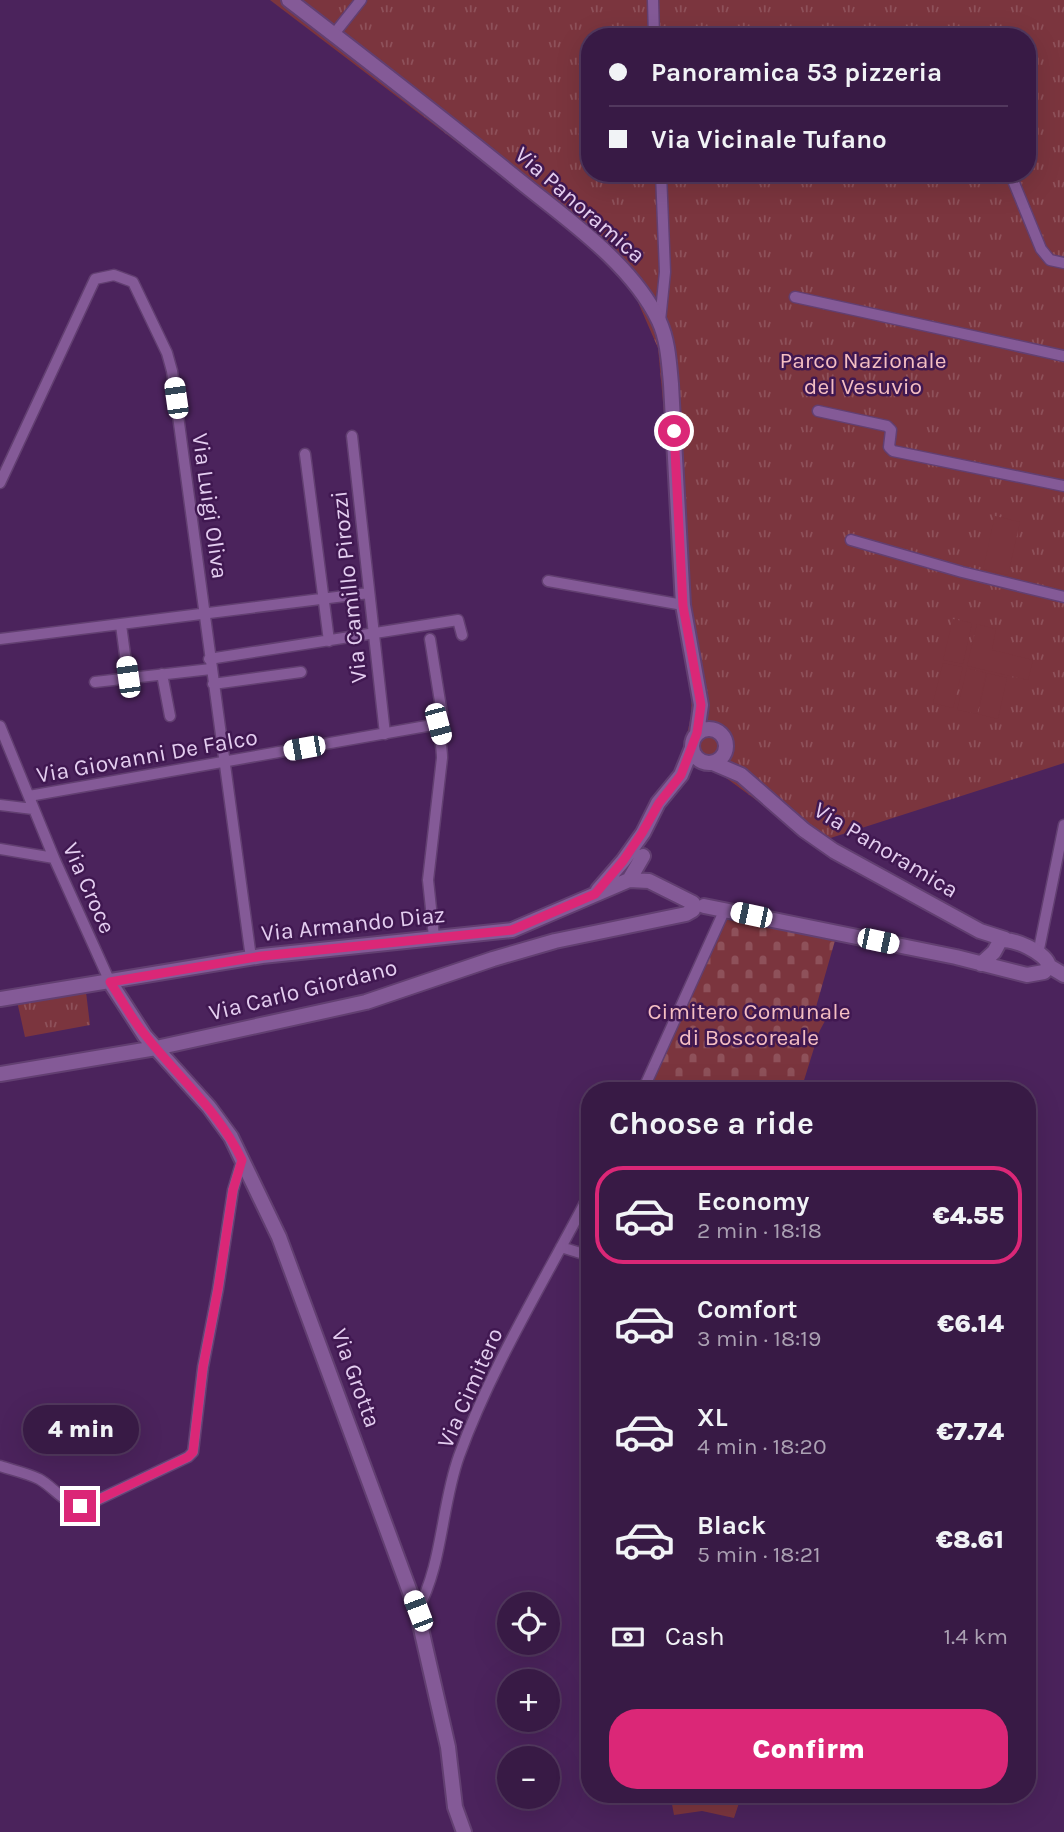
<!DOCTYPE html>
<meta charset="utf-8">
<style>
body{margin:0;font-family:Karla,sans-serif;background:#3f234c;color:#f1f3f6;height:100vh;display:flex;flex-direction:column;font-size:26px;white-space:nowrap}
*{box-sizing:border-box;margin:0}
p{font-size:23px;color:#aba1b3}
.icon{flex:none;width:38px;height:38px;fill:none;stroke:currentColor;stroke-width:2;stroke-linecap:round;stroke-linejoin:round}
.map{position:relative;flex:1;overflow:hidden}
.sheet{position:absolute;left:581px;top:1082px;width:455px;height:721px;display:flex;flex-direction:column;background:#381a45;border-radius:28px;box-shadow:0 7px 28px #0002,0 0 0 2px #52385e}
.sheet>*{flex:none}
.top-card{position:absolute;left:581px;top:28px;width:455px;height:154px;border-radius:28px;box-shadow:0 7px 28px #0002,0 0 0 2px #52385e;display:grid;align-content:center;height:154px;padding:0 28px;background:#381a45}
.controls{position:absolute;left:497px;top:1592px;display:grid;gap:14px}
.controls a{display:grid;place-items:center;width:63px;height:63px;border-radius:50%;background:#381a45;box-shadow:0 7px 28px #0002,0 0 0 2px #52385e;font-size:35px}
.end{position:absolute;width:32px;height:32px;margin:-16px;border:9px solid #db2777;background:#fff;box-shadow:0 0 0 4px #fff}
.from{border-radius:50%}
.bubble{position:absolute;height:49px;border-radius:24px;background:#381a45;box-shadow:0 7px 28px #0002,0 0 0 2px #52385e;font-size:23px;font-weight:800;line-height:49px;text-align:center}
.car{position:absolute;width:21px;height:42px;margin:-21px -10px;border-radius:9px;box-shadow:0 0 5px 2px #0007;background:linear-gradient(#fff 24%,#345 0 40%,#fff 0 76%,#345 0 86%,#fff 0)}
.top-card b{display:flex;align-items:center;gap:24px;height:66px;font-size:26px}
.top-card b+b{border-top:2px solid #52385e}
.top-card i{width:18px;height:18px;background:#f1f3f6}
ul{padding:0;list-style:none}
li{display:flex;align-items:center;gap:21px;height:98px;margin:0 14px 10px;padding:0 14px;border:4px solid transparent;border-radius:28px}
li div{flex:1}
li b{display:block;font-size:26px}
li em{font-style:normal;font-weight:800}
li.selected{border-color:#db2777}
li>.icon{width:63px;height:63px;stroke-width:1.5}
h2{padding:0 28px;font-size:32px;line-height:84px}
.pay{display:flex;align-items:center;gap:18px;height:77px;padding:0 28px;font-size:26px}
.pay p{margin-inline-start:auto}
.primary-button{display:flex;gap:14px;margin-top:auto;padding:14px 28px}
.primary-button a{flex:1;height:80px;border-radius:28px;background:#db2777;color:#fff;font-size:28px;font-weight:800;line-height:80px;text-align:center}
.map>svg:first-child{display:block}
.grass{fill:url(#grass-tufts);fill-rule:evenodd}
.cemetery{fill:url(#cemetery-stones)}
.garden{fill:#7b353e}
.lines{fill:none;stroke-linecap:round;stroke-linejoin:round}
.street-casing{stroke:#623f71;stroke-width:13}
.secondary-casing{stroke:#623f71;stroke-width:18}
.street{stroke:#845a97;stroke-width:10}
.secondary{stroke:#845a97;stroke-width:14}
.route{stroke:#db2777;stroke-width:9}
.labels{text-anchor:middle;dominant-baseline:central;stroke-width:5;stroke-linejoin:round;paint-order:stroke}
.street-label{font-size:23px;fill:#e4cef0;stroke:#401851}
.park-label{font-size:23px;fill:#f4bec2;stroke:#401851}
</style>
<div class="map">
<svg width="1064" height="1832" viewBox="0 0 1064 1832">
<defs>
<pattern id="grass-tufts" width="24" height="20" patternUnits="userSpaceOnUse" patternTransform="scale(1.75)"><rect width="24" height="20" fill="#7b353e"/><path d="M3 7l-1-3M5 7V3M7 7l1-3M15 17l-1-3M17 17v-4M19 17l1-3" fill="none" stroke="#8e515a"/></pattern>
<pattern id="cemetery-stones" width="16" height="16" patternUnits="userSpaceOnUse" patternTransform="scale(1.75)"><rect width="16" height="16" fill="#7b353e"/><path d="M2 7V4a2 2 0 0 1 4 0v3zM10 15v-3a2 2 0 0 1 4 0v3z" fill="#8e515a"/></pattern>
</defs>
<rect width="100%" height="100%" fill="#4b235c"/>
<!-- grass -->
<path class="grass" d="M270,0H1064V763L815,843L718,772L694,766L688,758L686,739L691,716L692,687L683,645L673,562L669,467L658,348L634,293L615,268L516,187ZM590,37H1027V173H590Z
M86,992L90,1025L25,1037L17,1001Z"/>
<!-- cemetery -->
<path class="cemetery" d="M725,914L836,937L814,1014L826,1019L819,1032L801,1090H645Z"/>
<!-- garden -->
<path class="garden" d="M995,516L1020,522L1008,575L983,569Z
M953,619L972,623L963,664L943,660Z
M977,624L996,629L992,650L1033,660L1028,680L967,666Z
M943,663L963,667L953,708L933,703Z
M967,668L986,673L977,714L957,710Z
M987,673L1007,678L998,719L978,714Z
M670,1794H742L734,1818L702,1811L674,1815Z"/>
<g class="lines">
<!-- street casing -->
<g class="street-casing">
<path id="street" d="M653,0L654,37
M334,34L361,0
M885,37L886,34
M1010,173L1041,249L1050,260L1064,263
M795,297L1064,356
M660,321L665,272L661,173
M818,411L887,426L891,430L889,447L893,451L1064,486
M352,436L385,734
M305,454L329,641
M0,483L95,279L114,275L133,282L167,353L172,371L251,958
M851,540L962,572L1064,597
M548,581L683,605
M121,625L128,677
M0,639L369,593
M430,639L442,714C436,727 442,743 442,758L428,880L434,937
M209,659L458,620L462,635
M162,674L170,716
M95,682L211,669
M213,684L301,672
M0,726L54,858L110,982
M29,796L438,724
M0,805L33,809
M0,849L54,858
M1038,954L1064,825
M643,1090L725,909
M561,1247L590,1256
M0,1466C12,1470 27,1473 39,1479C56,1488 66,1509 89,1504L188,1457L193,1452L203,1367L218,1289L233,1190L242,1160
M417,1611C443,1564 441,1506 459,1456C492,1365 545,1280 590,1193"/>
</g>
<!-- secondary casing -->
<g class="secondary-casing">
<path id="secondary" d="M289,0C367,60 445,120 521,182C568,220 632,264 659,321C668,340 669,363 671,384L683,605L701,705L697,733
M692 746a17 17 0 1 1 34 0a17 17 0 1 1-34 0Z
M713,763L741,775L804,830L834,851L980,931L1005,939
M629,880L649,881L693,903
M598,890L623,861L643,833L658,803L681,775L692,748
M704,906L956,957L1027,975L1044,972L1049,966
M981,964L994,952L1000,941C1013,937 1046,953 1049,966L1064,975
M110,982L145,1036L209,1107L231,1137L279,1237L417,1611L448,1747L455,1807L464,1832
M0,999L262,956L512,930L629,880L643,856
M0,1074L156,1048L366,1002L493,959L555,941L686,914L693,910"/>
</g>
<!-- street -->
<use href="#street" class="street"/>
<!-- secondary -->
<use href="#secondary" class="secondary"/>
</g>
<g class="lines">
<!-- route -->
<path class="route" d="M80,1506L89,1504L188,1457L193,1452L203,1367L218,1289L233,1190L242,1160C219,1111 179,1078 146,1036C132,1020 122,1000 110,982L262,956L512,930L595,894L623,861L642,833L659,803L681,775L697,733L701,705L683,606L674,431"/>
</g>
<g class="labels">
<!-- street labels -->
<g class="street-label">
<text transform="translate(580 205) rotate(41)">Via Panoramica</text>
<text transform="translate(210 506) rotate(82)">Via Luigi Oliva</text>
<text transform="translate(349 587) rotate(-96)">Via Camillo Pirozzi</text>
<text transform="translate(147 756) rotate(-10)">Via Giovanni De Falco</text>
<text transform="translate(886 850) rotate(31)">Via Panoramica</text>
<text transform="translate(89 888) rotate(66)">Via Croce</text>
<text transform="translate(353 924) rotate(-6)">Via Armando Diaz</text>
<text transform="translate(303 990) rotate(-14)">Via Carlo Giordano</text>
<text transform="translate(356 1378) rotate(70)">Via Grotta</text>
<text transform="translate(470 1388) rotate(-66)">Via Cimitero</text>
</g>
<!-- park labels -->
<g class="park-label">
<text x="863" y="360">Parco Nazionale<tspan x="863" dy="26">del Vesuvio</tspan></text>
<text x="749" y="1011">Cimitero Comunale<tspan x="749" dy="26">di Boscoreale</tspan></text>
</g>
</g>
</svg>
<div class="controls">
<a><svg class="icon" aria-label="locate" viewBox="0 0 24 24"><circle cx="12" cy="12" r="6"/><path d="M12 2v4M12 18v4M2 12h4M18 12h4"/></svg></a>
<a>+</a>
<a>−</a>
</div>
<i class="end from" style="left:674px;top:431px"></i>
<i class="end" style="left:80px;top:1506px"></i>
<div class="bubble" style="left:23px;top:1405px;width:116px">4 min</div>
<i class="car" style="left:176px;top:398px;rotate:352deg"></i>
<i class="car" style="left:128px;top:677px;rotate:352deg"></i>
<i class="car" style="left:438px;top:724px;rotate:165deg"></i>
<i class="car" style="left:304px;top:748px;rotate:260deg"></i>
<i class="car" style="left:751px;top:915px;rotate:282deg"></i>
<i class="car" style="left:878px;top:941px;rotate:102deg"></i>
<i class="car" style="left:418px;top:1611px;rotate:339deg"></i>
<div class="top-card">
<b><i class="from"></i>Panoramica 53 pizzeria</b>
<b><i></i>Via Vicinale Tufano</b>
</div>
<section class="sheet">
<h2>Choose a ride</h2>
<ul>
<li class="selected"><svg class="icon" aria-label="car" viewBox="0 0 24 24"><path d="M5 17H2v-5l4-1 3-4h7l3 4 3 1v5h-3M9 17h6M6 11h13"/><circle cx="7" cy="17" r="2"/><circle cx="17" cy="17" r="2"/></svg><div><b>Economy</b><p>2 min · 18:18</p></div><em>€4.55</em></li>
<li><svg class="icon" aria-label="car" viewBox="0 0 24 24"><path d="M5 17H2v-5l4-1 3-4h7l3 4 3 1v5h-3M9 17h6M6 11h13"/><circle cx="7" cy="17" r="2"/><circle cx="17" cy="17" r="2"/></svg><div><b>Comfort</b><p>3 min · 18:19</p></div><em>€6.14</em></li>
<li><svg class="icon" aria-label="car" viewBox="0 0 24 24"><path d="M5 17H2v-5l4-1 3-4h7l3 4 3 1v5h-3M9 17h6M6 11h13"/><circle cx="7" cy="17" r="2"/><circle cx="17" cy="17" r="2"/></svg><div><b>XL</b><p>4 min · 18:20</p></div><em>€7.74</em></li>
<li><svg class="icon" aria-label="car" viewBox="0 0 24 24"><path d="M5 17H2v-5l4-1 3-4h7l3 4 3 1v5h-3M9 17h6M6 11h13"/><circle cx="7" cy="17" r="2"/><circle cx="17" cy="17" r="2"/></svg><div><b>Black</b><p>5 min · 18:21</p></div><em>€8.61</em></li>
</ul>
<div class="pay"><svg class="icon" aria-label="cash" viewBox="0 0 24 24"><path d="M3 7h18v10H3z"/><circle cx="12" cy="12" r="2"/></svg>Cash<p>1.4 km</p></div>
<div class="primary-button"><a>Confirm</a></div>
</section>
</div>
